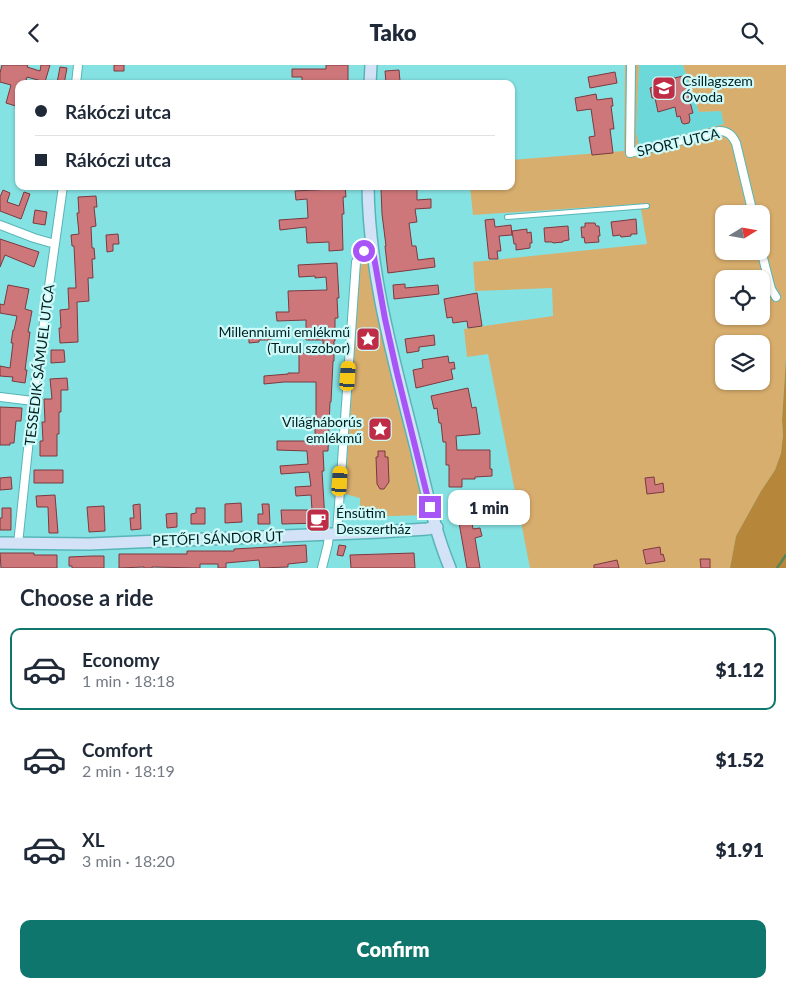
<!DOCTYPE html>
<meta charset="utf-8">
<style>
body{margin:0;font-family:Lato,sans-serif;background:#f2f2f3;color:#1f2937;height:100vh;display:flex;flex-direction:column;font-size:19px;white-space:nowrap}
*{box-sizing:border-box;margin:0}
p{font-size:16px;color:#747a83}
.icon{flex:none;width:28px;height:28px;fill:none;stroke:currentColor;stroke-width:2;stroke-linecap:round;stroke-linejoin:round}
.map{position:relative;height:503px;overflow:hidden}
.side{display:flex;flex-direction:column;background:#fff;flex:1}
.side>*{flex:none}
.top-card{position:absolute;left:15px;top:15px;width:500px;height:110px;border-radius:10px;box-shadow:0 1px 4px #0004;display:grid;align-content:center;height:110px;padding:0 20px;background:#fff}
.needle{width:32px;rotate:79deg}
.fabs{position:absolute;left:715px;top:140px;display:grid;gap:10px}
.fabs a{display:grid;place-items:center;width:55px;height:55px;border-radius:10px;background:#fff;box-shadow:0 1px 4px #0004;font-size:25px}
.end{position:absolute;width:22px;height:22px;margin:-11px;border:6px solid #a855f7;background:#fff;box-shadow:0 0 0 2px #fff}
.from{border-radius:50%}
.bubble{position:absolute;height:35px;border-radius:10px;background:#fff;box-shadow:0 1px 4px #0004;font-size:16px;font-weight:800;line-height:35px;text-align:center}
.car{position:absolute;width:15px;height:30px;margin:-15px -8px;border-radius:6px;box-shadow:0 0 4px 1px #0007;background:linear-gradient(#f5c518 24%,#345 0 40%,#f5c518 0 76%,#345 0 86%,#f5c518 0)}
.top-card b{display:flex;align-items:center;gap:18px;height:48px;font-size:19px}
.top-card b+b{border-top:1px solid #e0e1e3}
.top-card i{width:12px;height:12px;background:#1f2937}
ul{padding:0;list-style:none}
li{display:flex;align-items:center;gap:15px;height:82px;margin:0 10px 8px;padding:0 10px;border:2px solid transparent;border-radius:10px}
li div{flex:1}
li b{display:block;font-size:19px}
li em{font-style:normal;font-weight:800}
li.current{border-color:#0f766e}
li>.icon{width:45px;height:45px;stroke-width:1.5}
h2{padding:0 20px;font-size:22px;line-height:60px}
.cta{display:flex;gap:10px;margin-top:auto;padding:10px 20px}
.cta a{flex:1;height:58px;border-radius:10px;background:#0f766e;color:#fff;font-size:20px;font-weight:800;line-height:58px;text-align:center}
header{display:flex;justify-content:space-between;align-items:center;height:65px;padding:0 20px;background:#fff;font-size:22px;font-weight:800}
.map>svg:first-child{display:block}
.built{fill:#6dd8da}
.green{fill:#d8ae6e;fill-rule:evenodd}
.forest{fill:#b6873a}
.lines{fill:none;stroke-linecap:round;stroke-linejoin:round}
.stream{stroke:#588453;stroke-width:2.5}
.building{fill:#ce777b;stroke:#7a3a3f}
.service-casing{stroke:#57b5b7;stroke-width:6}
.minor-casing{stroke:#57b5b7;stroke-width:10}
.secondary-casing{stroke:#57b5b7;stroke-width:14}
.service{stroke:#fff;stroke-width:4}
.minor{stroke:#fff;stroke-width:8}
.secondary{stroke:#d3e2f6;stroke-width:11}
.route{stroke:#a855f7;stroke-width:6}
.labels{text-anchor:middle;dominant-baseline:central;stroke-width:4.5;stroke-linejoin:round;paint-order:stroke}
.poi-label{font-size:14px;fill:#001e1e;stroke:#cffafa;text-anchor:start}
.street-label{font-size:14px;fill:#001e1e;stroke:#cffafa}
</style>
<header><svg class="icon" aria-label="back" viewBox="0 0 24 24"><path d="M15 5l-7 7 7 7"/></svg>Tako<svg class="icon" aria-label="search" viewBox="0 0 24 24"><circle cx="10" cy="10" r="6"/><path d="M15 15l6 6"/></svg></header>
<div class="map">
<svg width="786" height="503" viewBox="0 0 786 503">
<rect width="100%" height="100%" fill="#85e2e3"/>
<!-- built -->
<path class="built" d="M639,0H683L699,47L721,46L724,59L638,81L636,67Z"/>
<!-- green -->
<path class="green" d="M625,0H639L636,67L639,81L724,59L721,46L699,47L683,0H786V293L782,355L783,370L781,388L775,405L761,426L736,471L730,503H530L488,289L467,292L464,264L553,251L552,223L475,226L473,197L647,179L640,139L473,150L470,121H511V95L624,86ZM724,149H761V186H724ZM724,214H761V251H724ZM724,279H761V316H724Z
M368,194L375,240L400,346L427,450L360,452V433L345,429L360,202L364,196Z"/>
<!-- forest -->
<path class="forest" d="M786,293V503H730L736,471L761,426L775,405L781,388L783,370L782,355Z"/>
<g class="lines">
<!-- stream -->
<path class="stream" d="M777,503L786,490"/>
</g>
<!-- building -->
<path class="building" d="M2,0H28L27,2L40,6L41,0H50L45,17L27,12L25,19H19V42L6,38L11,20L0,17V8Z
M114,0H124V6H114Z
M326,0H348V19H302V12H292V4H326Z
M60,2L67,3L64,19L57,18Z
M399,5L400,16L386,18L385,6Z
M615,7L617,18L590,23L588,12Z
M683,11L693,48L689,49L690,55L689,58L684,59L682,58L680,51L677,52L675,42L658,47L655,33H652L650,23L667,18L666,15Z
M596,29L597,35L612,33L613,41H611L614,64H610L613,88L592,90L589,72L595,71L591,44L577,46L575,33Z
M333,121H345L346,132H343L344,149H342L343,185L329,186V177L307,178L306,162L280,165L279,155L308,153L307,134L296,135L295,126L333,124Z
M417,122V135L431,134V143L415,144L417,157L409,158L412,181H416L418,195L434,193L435,202L388,208L385,181H386L382,149L381,124Z
M3,125L10,128L7,137L19,141L24,127L30,129L21,154L0,146V132Z
M96,131L97,142H94L96,161L91,162L92,183H94L95,194H92L93,213H88L89,236L77,237L78,277L60,278L59,263H61L60,245L69,244L68,223H76L74,181H72L71,170L79,169L77,148H79L78,132Z
M35,145L47,147L45,160L33,158Z
M494,154L495,162L511,160L512,170L499,171L501,186H497L498,194H489L485,155Z
M636,154L637,169H631V171L621,172L620,170L613,171L611,157Z
M585,158H595L596,161H599L600,171H598L599,177L585,178L584,172L582,173L581,162H585Z
M568,161L569,175L563,176V177L553,178L552,177H545L544,163Z
M527,164V168L531,167L532,178H530V183L516,185V179H514L512,166Z
M118,169L119,179H113V186L107,187L106,170Z
M0,174L39,187L34,202L5,190L0,202Z
M337,198L339,233H337L338,253H335V276H334V296H333L331,337H330L328,386H323L324,406H322L325,455L321,458L282,459L281,445H312L311,430L296,431L295,422L311,421L309,407L281,409L280,401L308,399L307,386L277,385V376H315V362H292L293,353H316V317H284L264,319V311L288,309V308H299V288H323V275H306V255L277,256L276,247H289L288,226L327,225L326,212L315,213V211L299,212L298,200Z
M405,219V223L438,220L439,229L394,234L393,220Z
M8,220L29,224L25,244L32,246L28,267H30L25,305H27L25,318L12,316L13,312L0,311V301L10,303L13,278H11L13,265H14L17,251L0,248V239L4,240Z
M477,228L482,261L468,263L467,256L453,258L452,252L447,253L444,234Z
M271,266V275H259V277L249,278V267Z
M434,270L435,280L419,282V286L407,288L405,274Z
M51,285H64L65,297L51,298Z
M448,291L449,298L454,297L455,304H451L453,314L416,323L413,305L423,303L422,295Z
M67,313L68,325H61V347H59V369H57V391H40V376H43L42,357H45L44,334H52L50,314Z
M468,323L472,343L476,342L480,369L456,371L457,385H490V404H492V411L475,412V414H462V422H449V400H446V377H443L441,358H439L437,343L434,344L431,331Z
M0,342L22,343L21,356H16L14,378H10V380H0Z
M378,386H385V392H388L389,417L384,424H380L377,419L376,392H378Z
M34,405H63V418H34Z
M11,412L12,424L0,425V413Z
M654,412L655,420L663,418L664,427L647,429L645,413Z
M55,430L58,468H49L48,442H37L36,431Z
M466,437V440L472,439L473,451H471L473,464L480,463L482,471L475,473L480,503H467L458,452H456L455,441L460,440V438Z
M241,438L242,457L225,458V439Z
M140,439L141,464L131,465L130,453H134L133,440Z
M262,439H269L270,459H258V449H263Z
M104,441L105,466L89,467L87,442Z
M2,443H11V465H0V453H2Z
M196,443H205V459H191V449L196,448Z
M177,448V462L167,463L166,449Z
M306,480L307,497L288,499V502L260,503L259,495L226,498V503H218V499H200V503L152,502V503H144V502L119,503V489H187V486H234V484Z
M339,480L346,481L343,491L337,490Z
M660,482L661,490L663,489L665,496L646,499L643,485Z
M0,488H34V490H57V503H1Z
M414,488L415,503H351L350,490Z
M92,491H104V503H72V501H69V492Z
M700,494H710V503H701Z
M617,495L619,503H594V500Z"/>
<g class="lines">
<!-- service casing -->
<g class="service-casing">
<path id="service" d="M507,152L647,141"/>
</g>
<!-- minor casing -->
<g class="minor-casing">
<path id="minor" d="M631,0L630,88L719,66C728,66 732,70 736,78L753,149
M76,19L78,0
M0,160L34,173L55,179
M761,185L771,224L776,232
M0,332L33,336
M337,468L356,197C360,190 365,185 372,181
M18,479L33,336L63,121
M322,503L328,479L329,469"/>
</g>
<!-- secondary casing -->
<g class="secondary-casing">
<path id="secondary" d="M370,19L371,0
M368,121C369,208 393,292 414,375C425,418 433,462 450,503
M0,478L89,479L380,467L427,464L437,462"/>
</g>
<!-- service -->
<use href="#service" class="service"/>
<!-- minor -->
<use href="#minor" class="minor"/>
<!-- secondary -->
<use href="#secondary" class="secondary"/>
</g>
<g class="lines">
<!-- route -->
<path class="route" d="M364,186L372,181L385,254L397,308L430,442"/>
</g>
<!-- icons -->
<defs>
<g id="school-square" transform="scale(1.25)"><rect x="-9" y="-9" width="18" height="18" rx="4" fill="#be2d45" stroke="#cffafa"/><path d="M0-5L7-2L0 1L-7-2ZM-4 1L0 2.5L4 1V4Q0 6-4 4Z" fill="#fff"/></g>
<g id="sight-square" transform="scale(1.25)"><rect x="-9" y="-9" width="18" height="18" rx="4" fill="#be2d45" stroke="#cffafa"/><path d="M0-6L1.8-2.2L6-1.7L2.9 1.2L3.7 5.4L0 3.3L-3.7 5.4L-2.9 1.2L-6-1.7L-1.8-2.2Z" fill="#fff"/></g>
<g id="cafe-square" transform="scale(1.25)"><rect x="-9" y="-9" width="18" height="18" rx="4" fill="#be2d45" stroke="#cffafa"/><path d="M-5.5-4.5H6V0H3Q3 3.5 0 3.5H-2.5Q-5.5 3.5-5.5 0ZM3-3.2v2h1.7v-2ZM-6 4.5H4V6H-6Z" fill="#fff"/></g>
</defs>
<g fill-rule="evenodd">
<use href="#school-square" x="664" y="23"/>
<use href="#sight-square" x="368" y="274"/>
<use href="#sight-square" x="380" y="364"/>
<use href="#cafe-square" x="318" y="455"/>
</g>
<g class="labels">
<!-- poi labels -->
<g class="poi-label">
<text x="682" y="15">Csillagszem<tspan x="682" dy="16">Óvoda</tspan></text>
<text x="350" y="266" text-anchor="end">Millenniumi emlékmű<tspan x="350" dy="16">(Turul szobor)</tspan></text>
<text x="362" y="356" text-anchor="end">Világháborús<tspan x="362" dy="16">emlékmű</tspan></text>
<text x="336" y="447">Énsütim<tspan x="336" dy="16">Desszertház</tspan></text>
</g>
<!-- street labels -->
<g class="street-label">
<text transform="translate(678 77) rotate(-13)">SPORT UTCA</text>
<text transform="translate(39 300) rotate(-83)">TESSEDIK SÁMUEL UTCA</text>
<text transform="translate(218 473) rotate(-2)">PETŐFI SÁNDOR ÚT</text>
</g>
</g>
</svg>
<div class="fabs">
<a><svg class="needle" viewBox="-14 -14 28 28"><path d="M0-13l5 13h-10z" fill="#e53935"/><path d="M0 13l5-13h-10z" fill="#747a83"/></svg></a>
<a><svg class="icon" aria-label="locate" viewBox="0 0 24 24"><circle cx="12" cy="12" r="6"/><path d="M12 2v4M12 18v4M2 12h4M18 12h4"/></svg></a>
<a><svg class="icon" aria-label="layers" viewBox="0 0 24 24"><path d="M12 4l9 5-9 5-9-5zM3 14l9 5 9-5"/></svg></a>
</div>
<i class="end from" style="left:364px;top:186px"></i>
<i class="end" style="left:430px;top:442px"></i>
<div class="bubble" style="left:448px;top:425px;width:82px">1 min</div>
<i class="car" style="left:348px;top:311px;rotate:4deg"></i>
<i class="car" style="left:340px;top:416px;rotate:4deg"></i>
<div class="top-card">
<b><i class="from"></i>Rákóczi utca</b>
<b><i></i>Rákóczi utca</b>
</div>
</div>
<section class="side">
<h2>Choose a ride</h2>
<ul>
<li class="current"><svg class="icon" aria-label="car" viewBox="0 0 24 24"><path d="M5 17H2v-5l4-1 3-4h7l3 4 3 1v5h-3M9 17h6M6 11h13"/><circle cx="7" cy="17" r="2"/><circle cx="17" cy="17" r="2"/></svg><div><b>Economy</b><p>1 min · 18:18</p></div><em>$1.12</em></li>
<li><svg class="icon" aria-label="car" viewBox="0 0 24 24"><path d="M5 17H2v-5l4-1 3-4h7l3 4 3 1v5h-3M9 17h6M6 11h13"/><circle cx="7" cy="17" r="2"/><circle cx="17" cy="17" r="2"/></svg><div><b>Comfort</b><p>2 min · 18:19</p></div><em>$1.52</em></li>
<li><svg class="icon" aria-label="car" viewBox="0 0 24 24"><path d="M5 17H2v-5l4-1 3-4h7l3 4 3 1v5h-3M9 17h6M6 11h13"/><circle cx="7" cy="17" r="2"/><circle cx="17" cy="17" r="2"/></svg><div><b>XL</b><p>3 min · 18:20</p></div><em>$1.91</em></li>
</ul>
<div class="cta"><a>Confirm</a></div>
</section>
